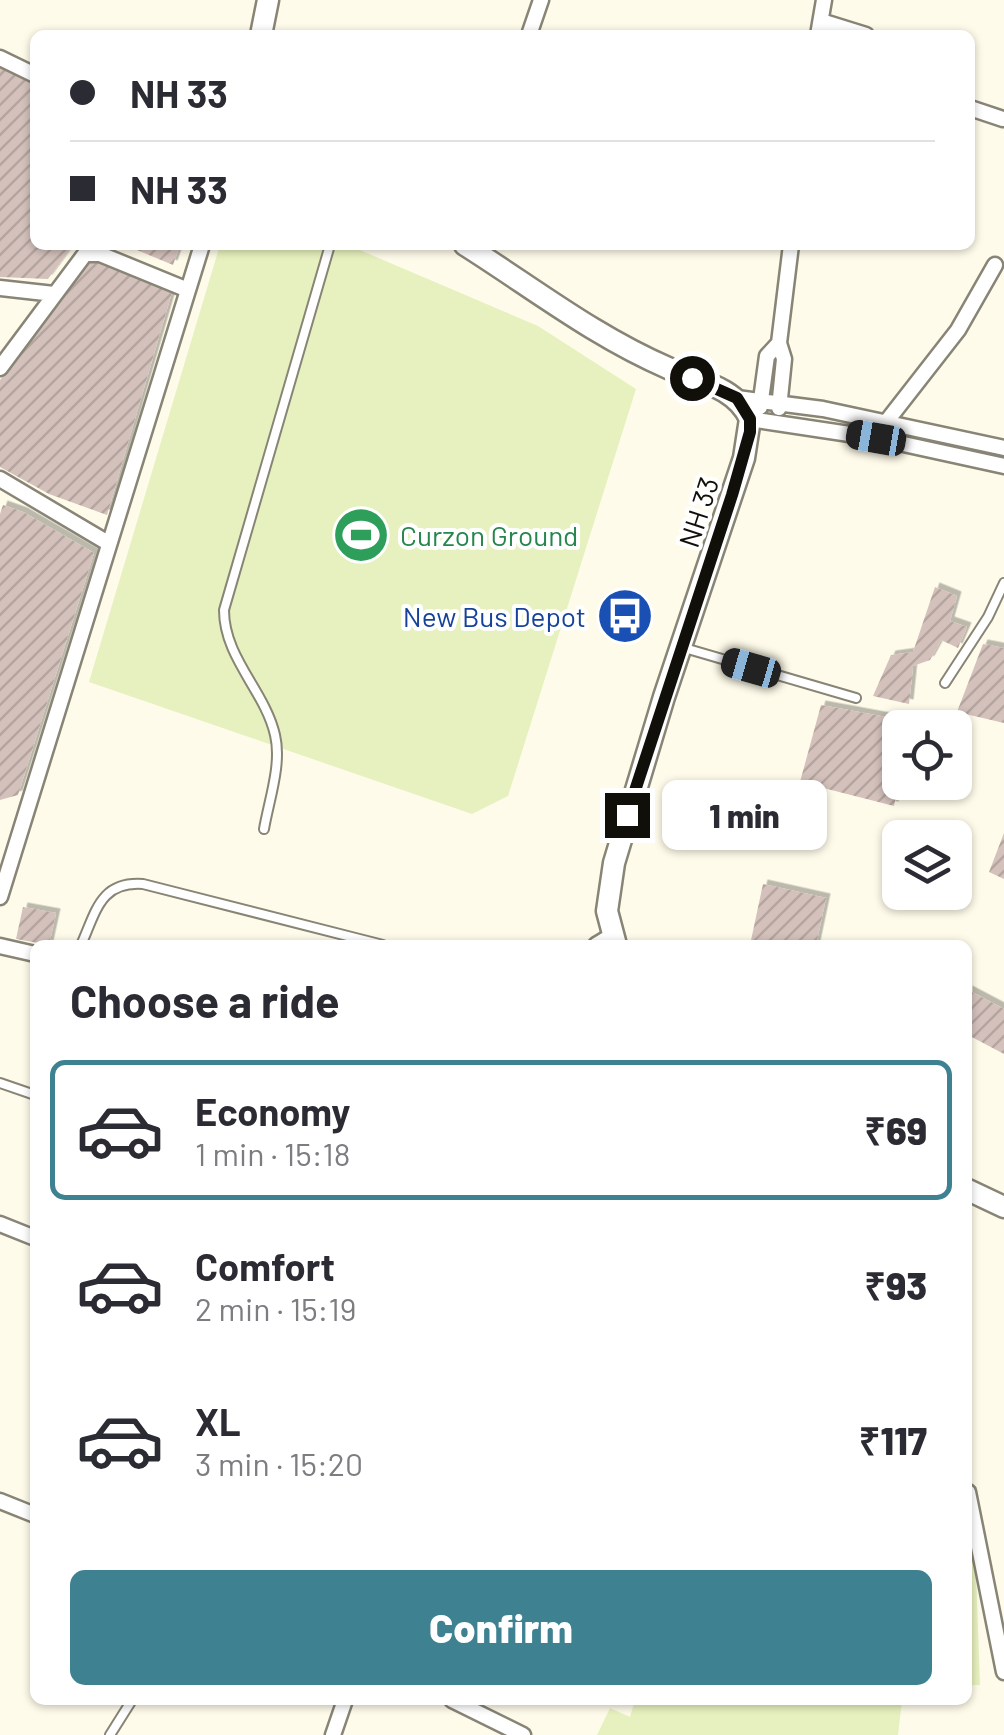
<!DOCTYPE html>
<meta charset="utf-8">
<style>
body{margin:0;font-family:Barlow,sans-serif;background:#f2f2f3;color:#2b2b33;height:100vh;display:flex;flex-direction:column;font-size:38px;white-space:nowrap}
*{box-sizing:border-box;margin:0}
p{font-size:32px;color:#7c7c81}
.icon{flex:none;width:55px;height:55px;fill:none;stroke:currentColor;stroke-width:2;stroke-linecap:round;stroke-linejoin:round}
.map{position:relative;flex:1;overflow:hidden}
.side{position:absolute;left:30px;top:940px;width:942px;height:765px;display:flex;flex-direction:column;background:#fff;border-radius:15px;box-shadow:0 2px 8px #0004}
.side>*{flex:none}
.top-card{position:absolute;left:30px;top:30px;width:945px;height:220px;border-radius:15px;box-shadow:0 2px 8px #0004;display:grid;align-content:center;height:220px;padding:0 40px;background:#fff}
.tools{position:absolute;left:882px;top:710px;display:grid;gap:20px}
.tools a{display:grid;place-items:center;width:90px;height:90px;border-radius:15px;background:#fff;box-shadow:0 2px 8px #0004;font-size:50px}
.end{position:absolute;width:45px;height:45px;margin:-22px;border:12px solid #100f09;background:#fff;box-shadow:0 0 0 5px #fff}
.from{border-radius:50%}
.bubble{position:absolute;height:70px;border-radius:15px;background:#fff;box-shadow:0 2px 8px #0004;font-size:32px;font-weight:800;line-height:70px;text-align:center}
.car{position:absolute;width:30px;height:60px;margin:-30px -15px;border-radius:12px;box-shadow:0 0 8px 2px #0007;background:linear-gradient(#222 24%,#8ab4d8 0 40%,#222 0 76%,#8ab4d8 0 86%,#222 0)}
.top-card b{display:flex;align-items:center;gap:35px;height:95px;font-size:38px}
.top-card b+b{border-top:2px solid #e1e1e2}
.top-card i{width:25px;height:25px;background:#2b2b33}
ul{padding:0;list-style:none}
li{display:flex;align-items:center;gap:30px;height:140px;margin:0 20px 15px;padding:0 20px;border:5px solid transparent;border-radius:15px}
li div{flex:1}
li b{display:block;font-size:38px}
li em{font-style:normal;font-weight:800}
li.active{border-color:#3e8191}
li>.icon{width:90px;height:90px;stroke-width:1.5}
h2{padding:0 40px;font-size:45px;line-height:120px}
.action{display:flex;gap:20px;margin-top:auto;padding:20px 40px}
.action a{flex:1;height:115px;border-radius:15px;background:#3e8191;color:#fff;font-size:40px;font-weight:800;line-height:115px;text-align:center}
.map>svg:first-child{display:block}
.grass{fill:#e7f1bf}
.building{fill:url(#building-hatch);filter:url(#shadow)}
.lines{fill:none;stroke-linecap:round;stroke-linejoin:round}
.lane-casing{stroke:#888576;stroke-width:12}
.street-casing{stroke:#888576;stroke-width:19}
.secondary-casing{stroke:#888576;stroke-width:25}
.lane{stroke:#fff;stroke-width:8}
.street{stroke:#fff;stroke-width:14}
.secondary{stroke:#fff;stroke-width:20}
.route{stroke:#100f09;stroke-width:12}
.labels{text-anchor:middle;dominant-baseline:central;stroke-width:8;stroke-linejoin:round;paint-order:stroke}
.street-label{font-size:28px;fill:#100f09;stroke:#fff}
.leisure-label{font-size:28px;fill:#27864d;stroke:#fff;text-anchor:start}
.transit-label{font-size:28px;fill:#164399;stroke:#fff;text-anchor:end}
</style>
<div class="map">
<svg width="1004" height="1735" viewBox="0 0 1004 1735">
<defs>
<pattern id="building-hatch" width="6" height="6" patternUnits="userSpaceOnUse" patternTransform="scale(2.5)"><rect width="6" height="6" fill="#d4c1bc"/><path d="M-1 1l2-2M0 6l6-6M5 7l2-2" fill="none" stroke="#b5a5a0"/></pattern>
<filter id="shadow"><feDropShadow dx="4.5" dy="-4.5" stdDeviation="0" flood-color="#0004"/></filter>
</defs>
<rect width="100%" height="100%" fill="#fffbea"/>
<!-- grass -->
<path class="grass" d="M220,245H348L538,326L636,389L508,796L472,814L89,682Z
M968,1542L976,1571L980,1685H968Z
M635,1700H902L898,1735H597L610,1708L630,1717Z"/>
<!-- building -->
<path class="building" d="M0,64L35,79V245H73L48,279L0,277Z
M125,245H180L173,265Z
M91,259L172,292L107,515L49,494L0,467V380Z
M3,505L23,512L94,553L18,795L0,800V514Z
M935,587L957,596L950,621L967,627L958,648L941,640L930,660L913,666L909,704L873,696L891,655L913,652Z
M983,644L1004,648V723L957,712Z
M821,705L886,717L900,725V779L894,806L800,782Z
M728,800L750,802L742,844L718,842Z
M1004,833V879L989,872Z
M763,884L826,898L816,945H750Z
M23,907L56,913L49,945L16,939Z
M968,990L1004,1009V1054L968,1035Z"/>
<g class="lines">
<!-- lane casing -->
<g class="lane-casing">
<path id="lane" d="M681,647L856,698
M945,683L988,617L1004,583
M264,829C269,800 282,764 275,735C265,691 224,658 224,610L330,245
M81,945C96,912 100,881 143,884L383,945
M0,1083L35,1095
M110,1735L132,1700"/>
</g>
<!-- street casing -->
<g class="street-casing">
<path id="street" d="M821,21L866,35
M529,35L541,0
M818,35L824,0
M0,58L35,75
M970,108L1003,119
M0,288L54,294
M0,368L85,254H100L188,290
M737,398L823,409L1004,448
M760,407L767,356L779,343
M779,408L784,359L779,343L791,245
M750,419L876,438L1004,466
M887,421L958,330L995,265
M0,479L108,543
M0,897L202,245
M596,945L611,936
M0,946L35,954
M0,1224L35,1238
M968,1492L1004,1672
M0,1501L35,1515
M452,1700L523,1735
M333,1735L345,1700"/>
</g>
<!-- secondary casing -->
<g class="secondary-casing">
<path id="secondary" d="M261,35L268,0
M465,245C533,288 594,336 668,368C698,381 736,387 750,419L744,458L664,697L614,863L607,911L616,945
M968,1190L1004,1207"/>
</g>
<!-- lane -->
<use href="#lane" class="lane"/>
<!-- street -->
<use href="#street" class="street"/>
<!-- secondary -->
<use href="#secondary" class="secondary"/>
</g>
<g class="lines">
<!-- route -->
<path class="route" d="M627,815L732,495L750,432V419L737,398L692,378"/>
</g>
<!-- icons -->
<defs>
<g id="stadium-disc" transform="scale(2.875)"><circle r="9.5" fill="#2e9e5b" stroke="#fff"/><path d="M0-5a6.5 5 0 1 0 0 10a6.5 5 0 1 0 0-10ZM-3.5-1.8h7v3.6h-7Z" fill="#fff"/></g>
<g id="bus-disc" transform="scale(2.875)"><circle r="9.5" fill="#1a4fb4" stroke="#fff"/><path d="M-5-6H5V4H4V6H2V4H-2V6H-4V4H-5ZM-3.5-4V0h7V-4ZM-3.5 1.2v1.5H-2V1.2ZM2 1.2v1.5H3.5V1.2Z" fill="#fff"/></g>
</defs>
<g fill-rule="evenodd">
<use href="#stadium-disc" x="361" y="535"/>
<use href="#bus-disc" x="625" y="616"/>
</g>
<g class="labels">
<!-- street labels -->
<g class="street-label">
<text transform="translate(698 512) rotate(-72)">NH 33</text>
</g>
<!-- leisure labels -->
<g class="leisure-label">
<text x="400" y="535">Curzon Ground</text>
</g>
<!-- transit labels -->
<g class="transit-label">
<text x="586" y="616">New Bus Depot</text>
</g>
</g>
</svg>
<div class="tools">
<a><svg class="icon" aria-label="locate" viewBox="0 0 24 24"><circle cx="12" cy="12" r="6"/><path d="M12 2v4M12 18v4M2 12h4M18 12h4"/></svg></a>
<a><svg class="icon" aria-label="layers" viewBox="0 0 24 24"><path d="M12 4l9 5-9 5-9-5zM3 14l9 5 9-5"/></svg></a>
</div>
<i class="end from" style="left:692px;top:378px"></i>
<i class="end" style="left:627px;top:815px"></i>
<div class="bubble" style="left:662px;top:780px;width:165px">1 min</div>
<i class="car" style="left:876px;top:438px;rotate:280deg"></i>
<i class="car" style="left:751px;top:668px;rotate:286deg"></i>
<div class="top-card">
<b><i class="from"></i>NH 33</b>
<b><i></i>NH 33</b>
</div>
<section class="side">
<h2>Choose a ride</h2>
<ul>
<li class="active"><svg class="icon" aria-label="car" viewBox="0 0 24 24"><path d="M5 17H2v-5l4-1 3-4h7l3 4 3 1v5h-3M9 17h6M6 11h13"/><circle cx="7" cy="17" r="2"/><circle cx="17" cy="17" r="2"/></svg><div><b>Economy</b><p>1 min · 15:18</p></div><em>₹69</em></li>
<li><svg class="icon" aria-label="car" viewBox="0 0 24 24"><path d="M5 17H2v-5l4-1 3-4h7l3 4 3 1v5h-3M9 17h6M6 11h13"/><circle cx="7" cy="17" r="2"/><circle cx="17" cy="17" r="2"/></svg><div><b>Comfort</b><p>2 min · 15:19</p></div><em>₹93</em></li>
<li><svg class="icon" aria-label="car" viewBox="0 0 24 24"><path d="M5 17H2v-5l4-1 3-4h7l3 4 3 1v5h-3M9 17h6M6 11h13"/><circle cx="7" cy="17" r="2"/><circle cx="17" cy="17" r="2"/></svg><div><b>XL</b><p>3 min · 15:20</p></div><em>₹117</em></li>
</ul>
<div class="action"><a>Confirm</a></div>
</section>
</div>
